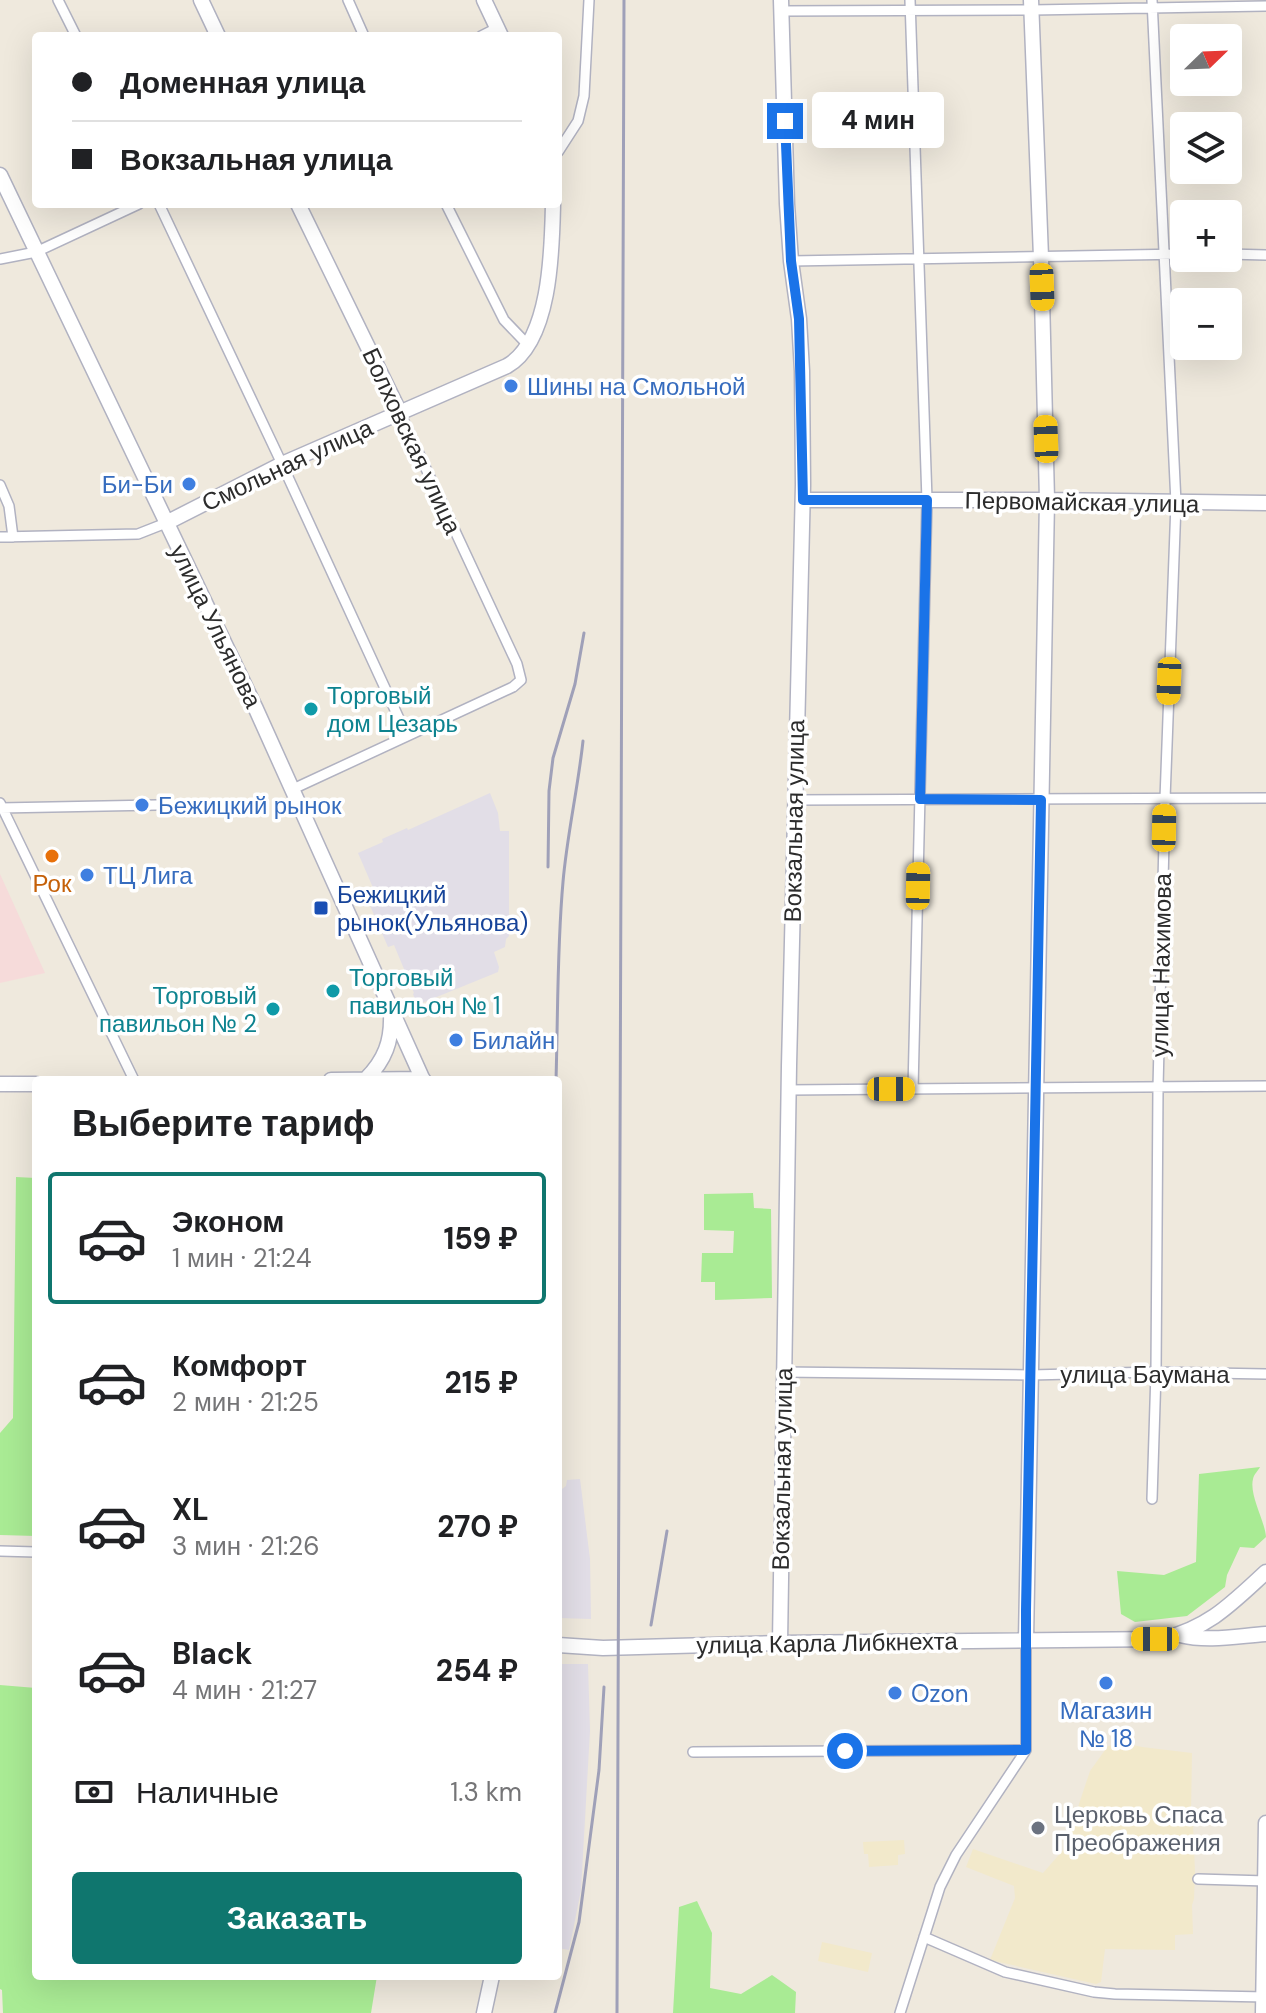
<!DOCTYPE html>
<html lang="ru">
<meta charset="utf-8">
<style>
body{margin:0;font-family:"DM Sans",sans-serif;background:#f6f6f6;color:#202124;height:100vh;display:flex;flex-direction:column;font-size:30px;white-space:nowrap}
*{box-sizing:border-box;margin:0}
p{font-size:26px;color:#757577}
.icon{flex:none;width:44px;height:44px;fill:none;stroke:currentColor;stroke-width:2;stroke-linecap:round;stroke-linejoin:round}
.map{position:relative;flex:1;overflow:hidden}
.drawer{position:absolute;left:32px;top:1076px;width:530px;height:904px;display:flex;flex-direction:column;background:#fff;border-radius:8px;box-shadow:0 8px 32px #0002}
.drawer>*{flex:none}
.banner{position:absolute;left:32px;top:32px;width:530px;height:176px;border-radius:8px;box-shadow:0 8px 32px #0002;display:grid;align-content:center;height:176px;padding:0 40px;background:#fff}
.needle{width:52px;rotate:67deg}
.tools{position:absolute;left:1170px;top:24px;display:grid;gap:16px}
.tools a{display:grid;place-items:center;width:72px;height:72px;border-radius:8px;background:#fff;box-shadow:0 8px 32px #0002;font-size:40px}
.end{position:absolute;width:36px;height:36px;margin:-18px;border:10px solid #1a73e8;background:#fff;box-shadow:0 0 0 4px #fff}
.from{border-radius:50%}
.bubble{position:absolute;height:56px;border-radius:8px;background:#fff;box-shadow:0 8px 32px #0002;font-size:26px;font-weight:700;line-height:56px;text-align:center}
.car{position:absolute;width:24px;height:48px;margin:-24px -12px;border-radius:10px;box-shadow:0 0 6px 2px #0007;background:linear-gradient(#f5c518 24%,#345 0 40%,#f5c518 0 76%,#345 0 86%,#f5c518 0)}
.banner b{display:flex;align-items:center;gap:28px;height:76px;font-size:30px}
.banner b+b{border-top:2px solid #e0e0e0}
.banner i{width:20px;height:20px;background:#202124}
ul{padding:0;list-style:none}
li{display:flex;align-items:center;gap:24px;height:132px;margin:0 16px 12px;padding:0 24px;border:4px solid transparent;border-radius:8px}
li div{flex:1}
li b{display:block;font-size:30px}
li em{font-style:normal;font-weight:700}
li.selected{border-color:#0f766e}
li>.icon{width:72px;height:72px;stroke-width:1.5}
h2{padding:0 40px;font-size:36px;line-height:96px}
.pay{display:flex;align-items:center;gap:20px;height:88px;padding:0 40px;font-size:30px}
.pay p{margin-inline-start:auto}
.primary-button{display:flex;gap:16px;margin-top:auto;padding:16px 40px}
.primary-button a{flex:1;height:92px;border-radius:8px;background:#0f766e;color:#fff;font-size:32px;font-weight:700;line-height:92px;text-align:center}
.map>svg:first-child{display:block}
.industrial{fill:#e2dee7}
.education{fill:#f2e9cb}
.medical{fill:#f6dbda}
.green{fill:#a9eb94}
.lines{fill:none;stroke-linecap:round;stroke-linejoin:round}
.street-casing{stroke:#b1b2c1;stroke-width:12}
.secondary-casing{stroke:#b1b2c1;stroke-width:17}
.street{stroke:#fff;stroke-width:9}
.secondary{stroke:#fff;stroke-width:14}
.rail{stroke:#9fa0b8;stroke-width:3}
.route{stroke:#1a73e8;stroke-width:10}
.shop-dot{fill:#3f7fe0;stroke:#fff;stroke-width:3}
.culture-dot{fill:#0f9aa8;stroke:#fff;stroke-width:3}
.food-dot{fill:#e8710a;stroke:#fff;stroke-width:3}
.transit-dot{fill:#1a4fb4;stroke:#fff;stroke-width:3}
.worship-dot{fill:#6b7280;stroke:#fff;stroke-width:3}
.labels{text-anchor:middle;dominant-baseline:central;stroke-width:7;stroke-linejoin:round;paint-order:stroke}
.shop-label{font-size:24px;fill:#366cbe;stroke:#fff;text-anchor:start}
.street-label{font-size:24px;fill:#2c2c2c;stroke:#fff}
.culture-label{font-size:24px;fill:#0d838f;stroke:#fff;text-anchor:start}
.food-label{font-size:24px;fill:#c56008;stroke:#fff}
.transit-label{font-size:24px;fill:#164399;stroke:#fff;text-anchor:start}
.worship-label{font-size:24px;fill:#5b616d;stroke:#fff;text-anchor:start}
</style>
<div class="map">
<svg width="1266" height="2013" viewBox="0 0 1266 2013">
<rect width="100%" height="100%" fill="#efe9dd"/>
<!-- industrial -->
<path class="industrial" d="M490,793L498,813L500,831H509V936L506,939L505,947L494,952L499,967L498,972L417,1005L413,994L414,993L394,945L388,947L365,894L374,890L358,853L383,842L382,839L407,828L408,830Z
M580,1479L590,1559L591,1619L558,1618V1492L566,1486L567,1480Z
M558,1664H588L590,1731L581,1890L569,1950L558,1948Z"/>
<!-- education -->
<path class="education" d="M1124,1743L1142,1747L1192,1753L1191,1814L1193,1823L1195,1873L1194,1899L1192,1905L1193,1934L1175,1935V1950L1105,1949L1101,1982L1096,1984L990,1960L1015,1898L1014,1886L966,1867L973,1849L1043,1873L1064,1849L1090,1771L1108,1746Z
M904,1840L905,1854L898,1855V1865L869,1867L868,1854H864L863,1842Z
M822,1942L872,1953L868,1972L818,1961Z"/>
<!-- medical -->
<path class="medical" d="M0,874L45,973L0,983Z"/>
<!-- green -->
<path class="green" d="M16,1177L36,1178V1536L0,1535V1433L13,1418Z
M753,1193L754,1208L771,1209L772,1298L715,1300V1282H701L702,1253H733L734,1231L704,1230V1194Z
M1260,1467C1258,1471 1254,1474 1253,1479C1249,1495 1265,1521 1266,1537L1254,1548L1240,1547L1227,1575L1225,1587L1187,1616L1135,1622L1121,1614L1117,1571L1164,1575L1196,1562L1199,1474Z
M0,1685L36,1688V1976H377L371,2013H3L2,1990L0,1989Z
M697,1901L712,1933L710,1988L741,1994L772,1975L796,1992L795,2013H673L679,1907Z"/>
<g class="lines">
<!-- street casing -->
<g class="street-casing">
<path id="street" d="M58,0L76,36
M348,0L364,36
M910,0L927,500L913,1089
M781,11L1032,10L1266,6
M481,36L497,28
M558,152L578,121L584,96L589,0
M159,204L282,464L407,736
M446,204L504,320L528,345
M1228,254L1266,255
M0,259L36,252L139,204
M791,261L1184,254
M0,485L9,506L13,537
M0,537L138,534L166,523
M293,789L513,687L521,680L517,664L400,413
M795,800L1266,798
M0,803L134,1080
M0,808L156,805
M788,1090L1266,1086
M783,1372L1030,1375L1156,1372L1266,1374
M1152,1499L1156,1372L1158,1088L1165,799L1176,503L1152,0
M0,1551L36,1552
M1026,1640V1750
M693,1752L1026,1750
M1198,1879L1266,1881
M924,1937L1005,1972L1094,1992L1115,1994L1266,1997
M900,2013L940,1887L956,1855L1026,1750"/>
</g>
<!-- secondary casing -->
<g class="secondary-casing">
<path id="secondary" d="M201,0L218,36
M484,0L501,36
M0,175L256,709L423,1080
M298,204L400,413
M803,500H1047L1266,503
M166,523L282,464L507,366C551,341 552,249 553,204
M366,1079C385,1060 392,1041 391,1014
M331,1080L423,1079
M0,1084H36
M1180,1635C1208,1642 1237,1636 1266,1634
M1026,1640L1047,500L1041,257L1031,0
M780,1643L789,1066L803,485L802,371L799,319L791,261L787,204L781,0
M558,1645L603,1648L780,1643L1163,1639C1210,1627 1231,1604 1266,1572
M484,2013L492,1976
M1263,2013L1266,1823"/>
</g>
<!-- street -->
<use href="#street" class="street"/>
<!-- secondary -->
<use href="#secondary" class="secondary"/>
<!-- rail -->
<path class="rail" d="M548,867L549,791L553,758L575,684L584,633
M556,1080C558,1014 557,948 563,882C567,835 578,788 583,741
M651,1625L667,1531
M555,2013L579,1922L599,1770L604,1687
M617,2013L624,0"/>
</g>
<g class="lines">
<!-- route -->
<path class="route" d="M785,121L791,261L799,319L803,500H927L920,799L1041,800L1026,1610V1750L845,1751"/>
</g>
<!-- markers -->
<g class="shop-dot">
<circle cx="511" cy="386" r="8"/>
<circle cx="189" cy="484" r="8"/>
<circle cx="142" cy="805" r="8"/>
<circle cx="87" cy="875" r="8"/>
<circle cx="456" cy="1040" r="8"/>
<circle cx="1106" cy="1683" r="8"/>
<circle cx="895" cy="1693" r="8"/>
</g>
<g class="culture-dot">
<circle cx="311" cy="709" r="8"/>
<circle cx="333" cy="991" r="8"/>
<circle cx="273" cy="1009" r="8"/>
</g>
<circle class="food-dot" cx="52" cy="856" r="8"/>
<rect class="transit-dot" x="313" y="900" width="16" height="16" rx="4"/>
<circle class="worship-dot" cx="1038" cy="1828" r="8"/>
<g class="labels">
<!-- shop labels -->
<g class="shop-label">
<text x="527" y="386">Шины на Смольной</text>
<text x="173" y="484" text-anchor="end">Би-Би</text>
<text x="158" y="805">Бежицкий рынок</text>
<text x="103" y="875">ТЦ Лига</text>
<text x="472" y="1040">Билайн</text>
<text x="911" y="1693">Ozon</text>
<text x="1106" y="1710" text-anchor="middle">Магазин<tspan x="1106" dy="28">№ 18</tspan></text>
</g>
<!-- street labels -->
<g class="street-label">
<text transform="translate(412 441) rotate(65)">Болховская улица</text>
<text transform="translate(287 465) rotate(-25)">Смольная улица</text>
<text transform="translate(1082 502) rotate(1)">Первомайская улица</text>
<text transform="translate(216 626) rotate(64)">улица Ульянова</text>
<text transform="translate(794 821) rotate(-89)">Вокзальная улица</text>
<text transform="translate(1161 965) rotate(-89)">улица Нахимова</text>
<text x="1145" y="1374">улица Баумана</text>
<text transform="translate(782 1469) rotate(-89)">Вокзальная улица</text>
<text transform="translate(827 1643) rotate(-1)">улица Карла Либкнехта</text>
</g>
<!-- culture labels -->
<g class="culture-label">
<text x="327" y="695">Торговый<tspan x="327" dy="28">дом Цезарь</tspan></text>
<text x="349" y="977">Торговый<tspan x="349" dy="28">павильон № 1</tspan></text>
<text x="257" y="995" text-anchor="end">Торговый<tspan x="257" dy="28">павильон № 2</tspan></text>
</g>
<!-- food labels -->
<g class="food-label">
<text x="52" y="883">Рок</text>
</g>
<!-- transit labels -->
<g class="transit-label">
<text x="337" y="894">Бежицкий<tspan x="337" dy="28">рынок(Ульянова)</tspan></text>
</g>
<!-- worship labels -->
<g class="worship-label">
<text x="1054" y="1814">Церковь Спаса<tspan x="1054" dy="28">Преображения</tspan></text>
</g>
</g>
</svg>
<div class="tools">
<a><svg class="needle" viewBox="-14 -14 28 28"><path d="M0-13l5 13h-10z" fill="#e53935"/><path d="M0 13l5-13h-10z" fill="#757577"/></svg></a>
<a><svg class="icon" aria-label="layers" viewBox="0 0 24 24"><path d="M12 4l9 5-9 5-9-5zM3 14l9 5 9-5"/></svg></a>
<a>+</a>
<a>−</a>
</div>
<i class="end from" style="left:845px;top:1751px"></i>
<i class="end" style="left:785px;top:121px"></i>
<div class="bubble" style="left:812px;top:92px;width:132px">4 мин</div>
<i class="car" style="left:1042px;top:287px;rotate:178deg"></i>
<i class="car" style="left:1046px;top:439px;rotate:358deg"></i>
<i class="car" style="left:1169px;top:681px;rotate:182deg"></i>
<i class="car" style="left:1164px;top:828px;rotate:1deg"></i>
<i class="car" style="left:918px;top:886px;rotate:1deg"></i>
<i class="car" style="left:891px;top:1089px;rotate:90deg"></i>
<i class="car" style="left:1155px;top:1639px;rotate:270deg"></i>
<div class="banner">
<b><i class="from"></i>Доменная улица</b>
<b><i></i>Вокзальная улица</b>
</div>
<section class="drawer">
<h2>Выберите тариф</h2>
<ul>
<li class="selected"><svg class="icon" aria-label="car" viewBox="0 0 24 24"><path d="M5 17H2v-5l4-1 3-4h7l3 4 3 1v5h-3M9 17h6M6 11h13"/><circle cx="7" cy="17" r="2"/><circle cx="17" cy="17" r="2"/></svg><div><b>Эконом</b><p>1 мин · 21:24</p></div><em>159 ₽</em></li>
<li><svg class="icon" aria-label="car" viewBox="0 0 24 24"><path d="M5 17H2v-5l4-1 3-4h7l3 4 3 1v5h-3M9 17h6M6 11h13"/><circle cx="7" cy="17" r="2"/><circle cx="17" cy="17" r="2"/></svg><div><b>Комфорт</b><p>2 мин · 21:25</p></div><em>215 ₽</em></li>
<li><svg class="icon" aria-label="car" viewBox="0 0 24 24"><path d="M5 17H2v-5l4-1 3-4h7l3 4 3 1v5h-3M9 17h6M6 11h13"/><circle cx="7" cy="17" r="2"/><circle cx="17" cy="17" r="2"/></svg><div><b>XL</b><p>3 мин · 21:26</p></div><em>270 ₽</em></li>
<li><svg class="icon" aria-label="car" viewBox="0 0 24 24"><path d="M5 17H2v-5l4-1 3-4h7l3 4 3 1v5h-3M9 17h6M6 11h13"/><circle cx="7" cy="17" r="2"/><circle cx="17" cy="17" r="2"/></svg><div><b>Black</b><p>4 мин · 21:27</p></div><em>254 ₽</em></li>
</ul>
<div class="pay"><svg class="icon" aria-label="cash" viewBox="0 0 24 24"><path d="M3 7h18v10H3z"/><circle cx="12" cy="12" r="2"/></svg>Наличные<p>1.3 km</p></div>
<div class="primary-button"><a>Заказать</a></div>
</section>
</div>
